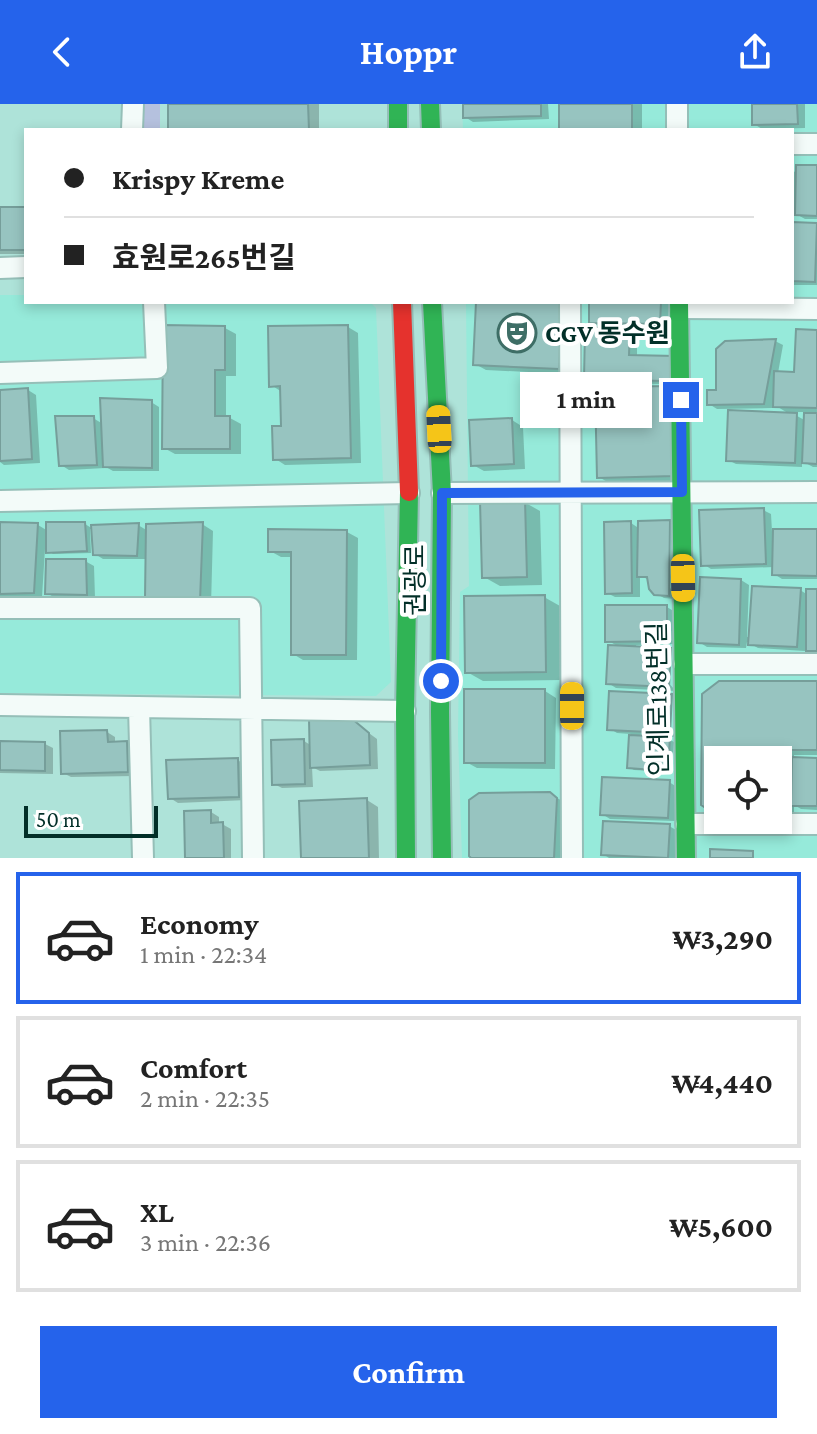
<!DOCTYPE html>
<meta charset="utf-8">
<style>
body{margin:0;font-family:"Crimson Pro","Noto Sans KR",serif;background:#f2f2f2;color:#222;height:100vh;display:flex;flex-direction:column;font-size:30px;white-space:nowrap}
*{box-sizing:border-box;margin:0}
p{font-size:26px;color:#767676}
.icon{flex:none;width:44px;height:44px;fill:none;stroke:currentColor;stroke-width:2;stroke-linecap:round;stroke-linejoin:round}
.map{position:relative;height:754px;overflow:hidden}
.side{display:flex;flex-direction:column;background:#fff;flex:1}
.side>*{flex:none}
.top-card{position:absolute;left:24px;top:24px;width:770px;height:176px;border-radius:0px;box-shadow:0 4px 12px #0003;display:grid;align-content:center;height:176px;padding:0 40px;background:#fff}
.buttons{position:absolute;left:704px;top:642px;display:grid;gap:16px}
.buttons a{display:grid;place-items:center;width:88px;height:88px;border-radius:0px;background:#fff;box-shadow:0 4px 12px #0003;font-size:40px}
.scale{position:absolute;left:24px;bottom:20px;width:134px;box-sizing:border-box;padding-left:8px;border:4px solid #022f28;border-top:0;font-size:22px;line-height:28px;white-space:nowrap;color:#022f28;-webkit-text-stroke:6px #fff;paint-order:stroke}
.end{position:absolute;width:36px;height:36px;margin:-18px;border:10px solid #2563eb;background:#fff;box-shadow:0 0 0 4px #fff}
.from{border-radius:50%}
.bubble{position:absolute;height:56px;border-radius:0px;background:#fff;box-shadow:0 4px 12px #0003;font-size:26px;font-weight:700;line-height:56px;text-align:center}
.car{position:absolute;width:24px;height:48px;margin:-24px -12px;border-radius:10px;box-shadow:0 0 6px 2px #0007;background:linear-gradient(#f5c518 24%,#345 0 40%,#f5c518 0 76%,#345 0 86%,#f5c518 0)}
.top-card b{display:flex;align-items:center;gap:28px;height:76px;font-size:30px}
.top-card b+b{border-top:2px solid #e0e0e0}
.top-card i{width:20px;height:20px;background:#222}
ul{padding:14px 0 0;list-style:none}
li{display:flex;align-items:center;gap:24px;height:132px;margin:0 16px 12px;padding:0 24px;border:4px solid #e0e0e0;border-radius:0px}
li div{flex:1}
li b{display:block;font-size:30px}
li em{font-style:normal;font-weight:700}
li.active{border-color:#2563eb}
li>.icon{width:72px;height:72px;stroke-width:1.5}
.cta{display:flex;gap:16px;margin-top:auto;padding:16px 40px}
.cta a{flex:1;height:92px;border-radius:0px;background:#2563eb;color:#fff;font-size:32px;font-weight:700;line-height:92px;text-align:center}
header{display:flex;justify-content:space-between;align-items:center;height:104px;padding:0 40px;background:#2563eb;color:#fff;font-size:36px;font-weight:700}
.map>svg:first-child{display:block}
.built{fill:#96eada;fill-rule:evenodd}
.forest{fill:#b5c1de}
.shadow{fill:#0003;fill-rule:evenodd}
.building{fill:#97c4c0;stroke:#769e9a;stroke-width:2}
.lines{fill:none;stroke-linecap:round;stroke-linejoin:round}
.street-casing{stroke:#95bfb8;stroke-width:24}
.fast-casing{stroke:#95bfb8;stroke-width:22}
.jam-casing{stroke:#95bfb8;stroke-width:22}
.street{stroke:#f3fbf9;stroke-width:20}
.fast{stroke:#30b455;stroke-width:18}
.jam{stroke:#e5322d;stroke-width:18}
.route{stroke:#2563eb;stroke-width:10}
.labels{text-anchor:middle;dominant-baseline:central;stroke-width:8;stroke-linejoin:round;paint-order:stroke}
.poi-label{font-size:26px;font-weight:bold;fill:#022f28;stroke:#fff;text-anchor:start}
.street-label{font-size:26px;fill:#022f28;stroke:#fff}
</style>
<header><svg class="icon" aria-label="back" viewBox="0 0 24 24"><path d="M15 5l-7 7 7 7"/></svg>Hoppr<svg class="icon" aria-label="share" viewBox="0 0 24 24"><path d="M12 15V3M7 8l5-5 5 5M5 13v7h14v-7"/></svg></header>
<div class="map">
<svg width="817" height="754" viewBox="0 0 817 754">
<rect width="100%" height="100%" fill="#aee3d9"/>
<!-- built -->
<path class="built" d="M462,0H817V754H462L458,630L460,488L469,482L466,198H792V26H463ZM718,656H778V716H718Z
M0,191H26V198H370L376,204L391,578L376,592L0,589Z"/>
<!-- forest -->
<path class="forest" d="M139,0H160V26H138Z"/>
<!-- shadow -->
<path class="shadow" d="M170,0H319V26H170Z
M465,0H548L549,15L473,18L465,13Z
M561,0H642V26H561Z
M754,0H805V24L762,25L754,20Z
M817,63V115H805L796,110H792V66L798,70Z
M0,105H26V150H0Z
M792,120L817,121V181H792Z
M478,198H566L569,270L486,266L475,260Z
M591,198H668V224L624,223L637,231V253L674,254L685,377L609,379L599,373L664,284V280L594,279L586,274L604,226L591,218Z
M348,223L358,229L361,359L285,361L274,354L283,324L282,288L271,281Z
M225,224L236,230V272H226V314H230L241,320V350H175L164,344Z
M817,228V363H813L802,357V363L736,360L728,356L791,311L773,300L772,304L717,305L709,300L718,288L775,237L783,241L778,269L796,270ZM790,308H806V317Z
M28,286L36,291L40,359L4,361L0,358V288Z
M151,298L159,303V367H113L104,362L105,364L69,366L61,361L93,314L103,320Z
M512,316L523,323L525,365L484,367L473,361Z
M524,398L540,407L542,481L500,482L484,473Z
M763,406L771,410L772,427H817V475H782L774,470V463L711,465L703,460Z
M631,419L640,425L676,495L664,494L655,489L650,476L640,472V493H615L607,489Z
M0,420L38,421L48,427L85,420L93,425H90L91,449L53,450L45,445L42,493H0Z
M202,420L213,427L211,502L147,455H103L95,450L138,421L148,427Z
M347,428L358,434L357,556H303L293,550V453H281L270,447Z
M85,457L94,462L95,494H55L47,489Z
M741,476L749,481L747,533H751L800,486L808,491L817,487V550L805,544V547L758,544L747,538L746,544L707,543L699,538Z
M544,493L560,502L561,576L483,577L467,568Z
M667,503L675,508V540L636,541V544L676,587L616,584L608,579L619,543L607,536Z
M817,579V651H794V656H817V706L801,705L794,701V717L778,716V656H718V710L704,591Z
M545,587L556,594L555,665L477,664L466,658Z
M611,589L677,633L663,632L674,638L672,668L634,666L629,663L631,630L617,629L609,624Z
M351,616L377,635L378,665L320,667L312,663L313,683L282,684L274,680L304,637L312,642Z
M107,628L115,633V639H127L135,644V672L71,673L63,669Z
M0,639L45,640L53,644V670L0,669Z
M237,656L245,660L247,696L178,699L170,694Z
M669,678L677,683L676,717L610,715L602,710Z
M550,690L566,699L569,754H475Z
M367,696L378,703L379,754H303Z
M211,708L219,713V720H222L231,725V754H187Z
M669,722L678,727L676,754H609L603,750Z"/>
<!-- building -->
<path class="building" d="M168,0H308L309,26H168Z
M463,0H541V12L463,14Z
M559,0H632V26H559Z
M752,0H797L798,20L752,21Z
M796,61H817V112L795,111Z
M0,103H26V146H0Z
M792,118L817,119L815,178L792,177Z
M476,198H562L559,265L473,261Z
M589,198H661L660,220L589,219Z
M163,221L225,222V266H215V312H230V345H162Z
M348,221L351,354L273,356L272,322H281L280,282L269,283L268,222Z
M585,223L630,224L629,251L675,252L674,277L584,276Z
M796,225L817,226V304L773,303L774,267L794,268Z
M776,235L764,300L707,301V286H716V245L725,237Z
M673,282L674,372L597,374L595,283Z
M28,284L32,355L0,357V286Z
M100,294L152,296V364L103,363Z
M728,306L797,309L795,359L726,357Z
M804,309H817V360L802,359Z
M55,312H94L97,361L59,362Z
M512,314L514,360L471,362L469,316Z
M525,396L527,473L482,474L480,397Z
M764,404L766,460L701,462L699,406Z
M670,416L669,492L654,491L649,485L647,473H637L638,417Z
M631,417L632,489L605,490L604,418Z
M0,418L38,419L34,489L0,490Z
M46,418H85L87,447L46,449Z
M203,418L200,497L145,494L146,420Z
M139,419L137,452L93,451L91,421Z
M268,425L347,426L346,551H291V448H268Z
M773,425H817V472L772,471Z
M46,455H86L87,491L45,490Z
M700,473L741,475L739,541L697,539Z
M752,482L801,484L797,543L748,541Z
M806,485H817V547H806Z
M545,491L546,568L465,569L464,492Z
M605,501H667V537L605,538Z
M608,541L671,544L669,583L606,580Z
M719,577H817V646H783L784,712H778V656H718V712L701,701L702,590Z
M464,585H545V659H464Z
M609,587L672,590L670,629L607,626Z
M351,614L369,629L370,661L310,664L309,615Z
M107,626L108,638L127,637L128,668L61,670L60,627Z
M629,631L670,633L668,667L627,664Z
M304,635L305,680L272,681L271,636Z
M0,637L45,638V667L0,666Z
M792,653L817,654V702H791Z
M238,654L239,693L168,695L166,656Z
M602,673L670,676L668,714L600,711Z
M550,688L557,694L554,754H471L469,752V696L479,689Z
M367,694L369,754H301L299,697Z
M211,706V719L223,718L224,754H185L184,707Z
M603,717L670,720L668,754L601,751Z
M710,745L753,747V754H710Z"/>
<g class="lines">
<!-- street casing -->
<g class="street-casing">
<path id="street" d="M677,0V26
M132,26L133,0
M792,40H817
M0,164L26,163
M570,198L572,754
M680,204L817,205
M0,269L157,264L154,198
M442,389L817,388
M0,397L409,389
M0,504H250L253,754
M684,560H817
M0,601L405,607
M139,603L143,754
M686,720H817"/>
</g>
<!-- fast casing -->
<g class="fast-casing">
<path id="fast" d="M398,0V26
M430,0L431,26
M432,198L442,389L440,608L442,754
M679,198L686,754
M406,754L405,607L409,388"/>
</g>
<!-- jam casing -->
<g class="jam-casing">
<path id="jam" d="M402,198L409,388"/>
</g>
<!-- street -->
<use href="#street" class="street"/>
<!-- fast -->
<use href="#fast" class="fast"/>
<!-- jam -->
<use href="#jam" class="jam"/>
</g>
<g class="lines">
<!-- route -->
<path class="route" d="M441,577L442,389L682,388L681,296"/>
</g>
<!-- icons -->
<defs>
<g id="theatre-ring" transform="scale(2)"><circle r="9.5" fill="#fff" stroke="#3e6e66" stroke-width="1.5"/><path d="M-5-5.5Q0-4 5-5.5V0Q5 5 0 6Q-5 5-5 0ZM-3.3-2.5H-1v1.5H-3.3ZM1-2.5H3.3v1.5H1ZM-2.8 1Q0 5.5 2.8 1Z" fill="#3e6e66"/></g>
</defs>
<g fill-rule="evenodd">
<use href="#theatre-ring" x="517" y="229"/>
</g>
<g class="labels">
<!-- poi labels -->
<g class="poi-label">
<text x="545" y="229">CGV 동수원</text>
</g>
<!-- street labels -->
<g class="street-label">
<text transform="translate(415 476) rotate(-90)">권광로</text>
<text transform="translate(658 595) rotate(-91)">인계로138번길</text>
</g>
</g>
</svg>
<div class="buttons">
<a><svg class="icon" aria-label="locate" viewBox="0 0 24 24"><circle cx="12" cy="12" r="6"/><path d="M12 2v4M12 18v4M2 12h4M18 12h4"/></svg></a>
</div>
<div class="scale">50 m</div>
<i class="end from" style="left:441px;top:577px"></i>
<i class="end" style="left:681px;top:296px"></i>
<div class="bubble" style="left:520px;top:268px;width:132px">1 min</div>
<i class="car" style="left:439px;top:325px;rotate:357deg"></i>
<i class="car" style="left:683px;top:474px;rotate:179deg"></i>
<i class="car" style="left:572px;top:602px;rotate:0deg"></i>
<div class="top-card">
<b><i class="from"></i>Krispy Kreme</b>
<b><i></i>효원로265번길</b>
</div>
</div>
<section class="side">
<ul>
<li class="active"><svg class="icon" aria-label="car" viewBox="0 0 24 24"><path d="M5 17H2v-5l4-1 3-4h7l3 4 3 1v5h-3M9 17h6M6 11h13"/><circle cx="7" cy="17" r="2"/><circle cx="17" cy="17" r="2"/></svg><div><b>Economy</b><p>1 min · 22:34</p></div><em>₩3,290</em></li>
<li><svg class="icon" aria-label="car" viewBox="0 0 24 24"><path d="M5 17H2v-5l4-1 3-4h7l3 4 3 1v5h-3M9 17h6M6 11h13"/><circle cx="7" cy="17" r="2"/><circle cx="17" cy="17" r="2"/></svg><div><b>Comfort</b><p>2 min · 22:35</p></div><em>₩4,440</em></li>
<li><svg class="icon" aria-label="car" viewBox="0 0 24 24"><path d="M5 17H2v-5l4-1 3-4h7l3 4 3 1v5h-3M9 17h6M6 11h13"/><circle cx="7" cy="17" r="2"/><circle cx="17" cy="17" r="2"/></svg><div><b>XL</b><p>3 min · 22:36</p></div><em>₩5,600</em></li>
</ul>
<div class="cta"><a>Confirm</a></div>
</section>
